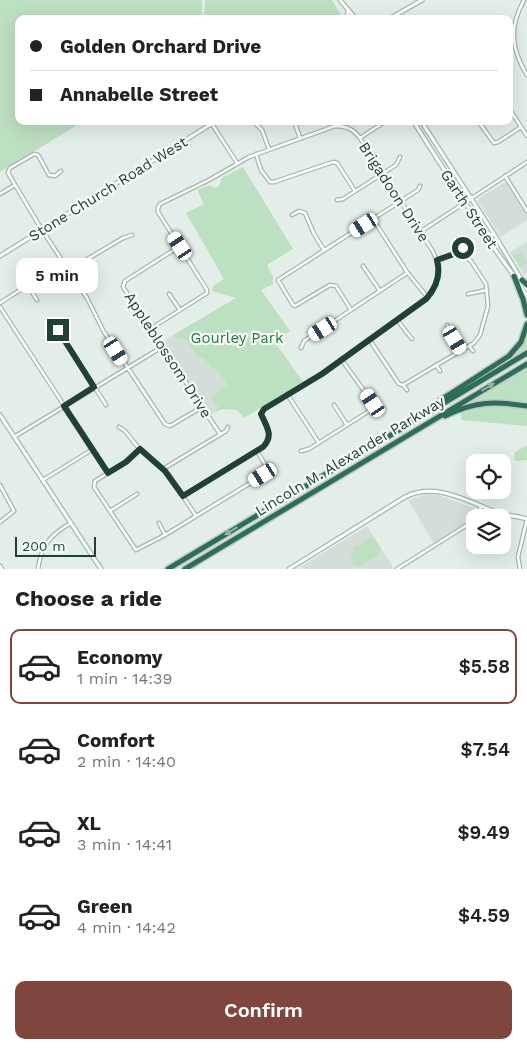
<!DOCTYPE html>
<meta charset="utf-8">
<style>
body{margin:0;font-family:"Work Sans",sans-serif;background:#f6f6f6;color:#222;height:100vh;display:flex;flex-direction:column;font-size:19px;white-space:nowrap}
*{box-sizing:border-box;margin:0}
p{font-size:16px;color:#767676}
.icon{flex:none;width:28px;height:28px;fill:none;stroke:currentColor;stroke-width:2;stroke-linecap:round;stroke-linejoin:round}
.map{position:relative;height:569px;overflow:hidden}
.sheet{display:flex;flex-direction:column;background:#fff;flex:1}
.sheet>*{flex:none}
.banner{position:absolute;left:15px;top:15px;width:498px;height:110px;border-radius:10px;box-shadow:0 5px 20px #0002;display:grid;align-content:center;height:110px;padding:0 15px;background:#fff}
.fabs{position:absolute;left:466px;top:454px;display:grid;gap:10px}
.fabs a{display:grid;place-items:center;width:45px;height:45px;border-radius:10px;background:#fff;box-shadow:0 5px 20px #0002;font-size:25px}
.scale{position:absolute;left:15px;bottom:12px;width:81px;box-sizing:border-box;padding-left:5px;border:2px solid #234035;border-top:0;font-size:14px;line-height:18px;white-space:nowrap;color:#234035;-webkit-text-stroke:4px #f5faf7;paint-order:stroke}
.end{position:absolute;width:22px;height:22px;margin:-11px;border:6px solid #234035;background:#fff;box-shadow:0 0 0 2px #fff}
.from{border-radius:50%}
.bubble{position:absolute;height:35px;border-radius:10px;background:#fff;box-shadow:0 5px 20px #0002;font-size:16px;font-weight:600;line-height:35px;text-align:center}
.car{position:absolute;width:15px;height:30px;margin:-15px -8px;border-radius:6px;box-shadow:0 0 4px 1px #0007;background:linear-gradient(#fff 24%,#345 0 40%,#fff 0 76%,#345 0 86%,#fff 0)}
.banner b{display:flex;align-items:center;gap:18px;height:48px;font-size:19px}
.banner b+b{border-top:1px solid #e0e0e0}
.banner i{width:12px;height:12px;background:#222}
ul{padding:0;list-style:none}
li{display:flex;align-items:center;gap:15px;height:75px;margin:0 10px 8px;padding:0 5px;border:2px solid transparent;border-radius:10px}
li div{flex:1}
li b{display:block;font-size:19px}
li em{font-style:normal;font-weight:600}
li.current{border-color:#80453c}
li>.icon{width:45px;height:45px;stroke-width:1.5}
h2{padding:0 15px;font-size:22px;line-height:60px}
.button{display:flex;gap:10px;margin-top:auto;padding:10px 15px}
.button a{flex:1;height:58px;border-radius:10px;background:#80453c;color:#fff;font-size:20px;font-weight:600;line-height:58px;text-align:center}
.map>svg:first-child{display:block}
.built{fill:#d2ded7}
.green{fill:#bddfc2}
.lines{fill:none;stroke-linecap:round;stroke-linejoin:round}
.minor-casing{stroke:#a6b6af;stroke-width:5}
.tertiary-casing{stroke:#a6b6af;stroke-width:5.5}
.secondary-casing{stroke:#a2baaf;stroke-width:5.5}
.motorway-casing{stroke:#c1cac6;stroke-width:8}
.minor{stroke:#fff;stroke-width:2.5}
.tertiary{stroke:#fff;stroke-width:3}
.secondary{stroke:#fff;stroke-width:3}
.motorway{stroke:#2e6d59;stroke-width:5}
.oneway{fill:#92b4a8}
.route{stroke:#234035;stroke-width:6}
.labels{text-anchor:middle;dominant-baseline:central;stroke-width:4.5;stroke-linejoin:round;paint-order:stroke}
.street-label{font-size:15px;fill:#234035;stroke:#f5faf7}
.park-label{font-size:15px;fill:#2c7840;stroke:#f5faf7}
</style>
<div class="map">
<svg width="527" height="569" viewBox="0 0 527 569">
<rect width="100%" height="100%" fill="#e4eee8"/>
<!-- built -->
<path class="built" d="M505,182L527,215V220L501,237L477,200Z
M527,242V273L524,275L510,252Z
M173,335L177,339L186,340L199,359L203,357L211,368H216L227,385L216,412L210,416L162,342Z
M427,494L438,495L476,509L477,511L474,517L470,521L434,543L408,500Z
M367,526L393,567L392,569H303L302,566Z"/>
<!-- green -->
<path class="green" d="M0,0H202V15L200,19H19V121H84L0,172Z
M205,0H332L343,19H204Z
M243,167L293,249L267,265L273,277V284L261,290L290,331L274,341L303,382L244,418L237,410L222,409L216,412L218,407L211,397L227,385L216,368H211L203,357L199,359L186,340L177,339L173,335L236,298L212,291L213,286L224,279L186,213L204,204L197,190L210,185L215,188L219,186L222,178Z
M521,252L527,263L520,267L513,256Z
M527,333V348L508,361L517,352Z
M527,367V403L508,400L466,404Z
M485,405L507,406L527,409V426L461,420V414Z
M527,445V460L516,461L514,459L515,452Z
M370,538L375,539L381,550L379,553L378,557H373L357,568V565L354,566L350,559L352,558L350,556L353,552V548Z"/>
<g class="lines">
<!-- minor casing -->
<g class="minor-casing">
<path id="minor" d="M524,0C509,27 511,49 527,75
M509,25L514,26
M509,108L527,136
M294,121L300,138
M478,121L494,143L498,142L521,127
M255,123L262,130L269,149
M212,124L237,163
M360,138L386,121
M256,154L261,170L270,182H274L333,162L337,163L355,191
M61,171L55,176L49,175L38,155L34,154L10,168L8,173L42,230L87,298L104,332L165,424L170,426L202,407
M505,176L527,211
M0,194L15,185
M337,200L343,199L396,165L400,157
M292,215L299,211L305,213L314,234L324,250
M373,219L407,272L428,298
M420,232L527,162
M180,246L125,281L123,287L220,434
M462,255L463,248
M363,266L380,291
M69,270L123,238L132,235
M169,294L180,310
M468,294L487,290
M0,303L25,287L30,289L37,300
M0,307L108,473
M351,310L336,286L330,285L295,306L293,305L278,280L418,190L420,186
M397,320L412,339
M447,325L461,350
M150,329L207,293V290L158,212V208L160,204L209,180L249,157L335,126C347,126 353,129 360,138L432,250C442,268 439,284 426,299L322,373L264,409L261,414L269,434L265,445L183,496
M58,330L106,405
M369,339L399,384L403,385L407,390
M469,346L473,351
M301,348L304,341L407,273
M436,365L440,371
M403,385L474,343L480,335L488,306L486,284L471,261L464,256L454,254L437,260
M287,394L319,443
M334,405L347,425
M119,427L125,431L137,446L168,474L196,516
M14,437L162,347
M140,449L126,462L95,481L94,487L136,550L165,535L265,474L267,468L257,451
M301,451L309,449L374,408L373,403L341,359
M163,469L226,431L228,427
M43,480L93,449
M0,485L14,511L0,522
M110,511L137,494
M477,518L481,506
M159,523L165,535
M27,546L31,545L42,550
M0,566L2,569
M38,569C41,546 51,534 71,523
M397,569L475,520
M520,569L518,557L527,519"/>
</g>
<!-- tertiary casing -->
<g class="tertiary-casing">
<path id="tertiary" d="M0,415L101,569
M289,569L405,497C435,482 465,500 493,511C504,515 516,516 527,519"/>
</g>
<!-- secondary casing -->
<g class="secondary-casing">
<path id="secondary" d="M340,0L356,19
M347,19L348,11
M389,19L422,0
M413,121L496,251L514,276
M421,121L494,234L527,289
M484,230L491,235L494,234
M0,256L216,121
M519,284L527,296"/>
</g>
<!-- motorway casing -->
<g class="motorway-casing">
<path id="motorway" d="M514,276L523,299L527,315
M522,280L527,285
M425,410L509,356L521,342L527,324
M445,416C475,401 495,401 527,406
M168,569L527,353
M185,569L527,364"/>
</g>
<!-- minor -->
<use href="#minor" class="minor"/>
<!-- tertiary -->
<use href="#tertiary" class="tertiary"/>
<!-- secondary -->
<use href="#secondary" class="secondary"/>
<!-- motorway -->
<use href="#motorway" class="motorway"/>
</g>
<!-- one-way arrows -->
<defs><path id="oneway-solid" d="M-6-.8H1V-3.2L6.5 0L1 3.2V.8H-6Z" transform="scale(1.25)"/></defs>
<g class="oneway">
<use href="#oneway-solid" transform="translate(488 387) rotate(-31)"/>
<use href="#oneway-solid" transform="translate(231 531) rotate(149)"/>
</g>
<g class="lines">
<!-- route -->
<path class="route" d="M58,330L94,387L64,406L108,473L126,462L140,449L165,471L183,496L263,447C274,436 267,427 261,414L264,409L322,374L426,299C437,287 441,275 437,260L454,254L462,255L463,248"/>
</g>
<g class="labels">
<!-- street labels -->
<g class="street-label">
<text transform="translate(108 189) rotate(-32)">Stone Church Road West</text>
<text transform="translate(394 192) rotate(57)">Brigadoon Drive</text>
<text transform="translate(469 209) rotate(57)">Garth Street</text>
<text transform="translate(168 355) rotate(57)">Appleblossom Drive</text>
<text transform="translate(350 456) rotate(-31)">Lincoln M. Alexander Parkway</text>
</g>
<!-- park labels -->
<g class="park-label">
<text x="237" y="338">Gourley Park</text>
</g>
</g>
</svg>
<div class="fabs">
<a><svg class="icon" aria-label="locate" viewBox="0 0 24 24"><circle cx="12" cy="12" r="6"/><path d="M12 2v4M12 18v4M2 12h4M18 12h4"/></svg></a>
<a><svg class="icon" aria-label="layers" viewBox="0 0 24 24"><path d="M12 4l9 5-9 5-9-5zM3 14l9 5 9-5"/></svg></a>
</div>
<div class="scale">200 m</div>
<i class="end from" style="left:463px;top:248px"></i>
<i class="end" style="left:58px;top:330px"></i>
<div class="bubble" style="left:16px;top:258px;width:82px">5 min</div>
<i class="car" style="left:364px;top:225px;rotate:238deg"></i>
<i class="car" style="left:180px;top:246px;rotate:327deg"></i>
<i class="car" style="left:323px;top:329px;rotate:237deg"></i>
<i class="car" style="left:455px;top:340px;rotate:149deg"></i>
<i class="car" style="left:116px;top:351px;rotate:148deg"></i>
<i class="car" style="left:373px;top:403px;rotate:326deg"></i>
<i class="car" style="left:263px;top:475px;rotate:239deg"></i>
<div class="banner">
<b><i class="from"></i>Golden Orchard Drive</b>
<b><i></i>Annabelle Street</b>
</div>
</div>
<section class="sheet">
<h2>Choose a ride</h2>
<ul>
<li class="current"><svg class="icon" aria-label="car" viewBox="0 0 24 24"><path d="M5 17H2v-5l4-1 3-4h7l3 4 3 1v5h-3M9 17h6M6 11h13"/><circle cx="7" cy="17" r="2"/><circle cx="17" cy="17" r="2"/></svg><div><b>Economy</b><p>1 min · 14:39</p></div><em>$5.58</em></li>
<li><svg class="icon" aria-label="car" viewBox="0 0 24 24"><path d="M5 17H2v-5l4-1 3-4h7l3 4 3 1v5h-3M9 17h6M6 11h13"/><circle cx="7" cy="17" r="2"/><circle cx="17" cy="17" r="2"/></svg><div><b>Comfort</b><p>2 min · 14:40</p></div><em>$7.54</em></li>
<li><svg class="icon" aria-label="car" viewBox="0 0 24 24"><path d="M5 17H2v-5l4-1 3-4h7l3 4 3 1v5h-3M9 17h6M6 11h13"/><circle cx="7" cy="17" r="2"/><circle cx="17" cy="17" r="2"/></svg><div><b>XL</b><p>3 min · 14:41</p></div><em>$9.49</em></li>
<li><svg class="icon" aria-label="car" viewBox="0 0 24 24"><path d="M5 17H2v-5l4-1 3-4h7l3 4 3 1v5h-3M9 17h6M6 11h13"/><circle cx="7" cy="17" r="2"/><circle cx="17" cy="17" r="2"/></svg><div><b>Green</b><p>4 min · 14:42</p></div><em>$4.59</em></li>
</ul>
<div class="button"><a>Confirm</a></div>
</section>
